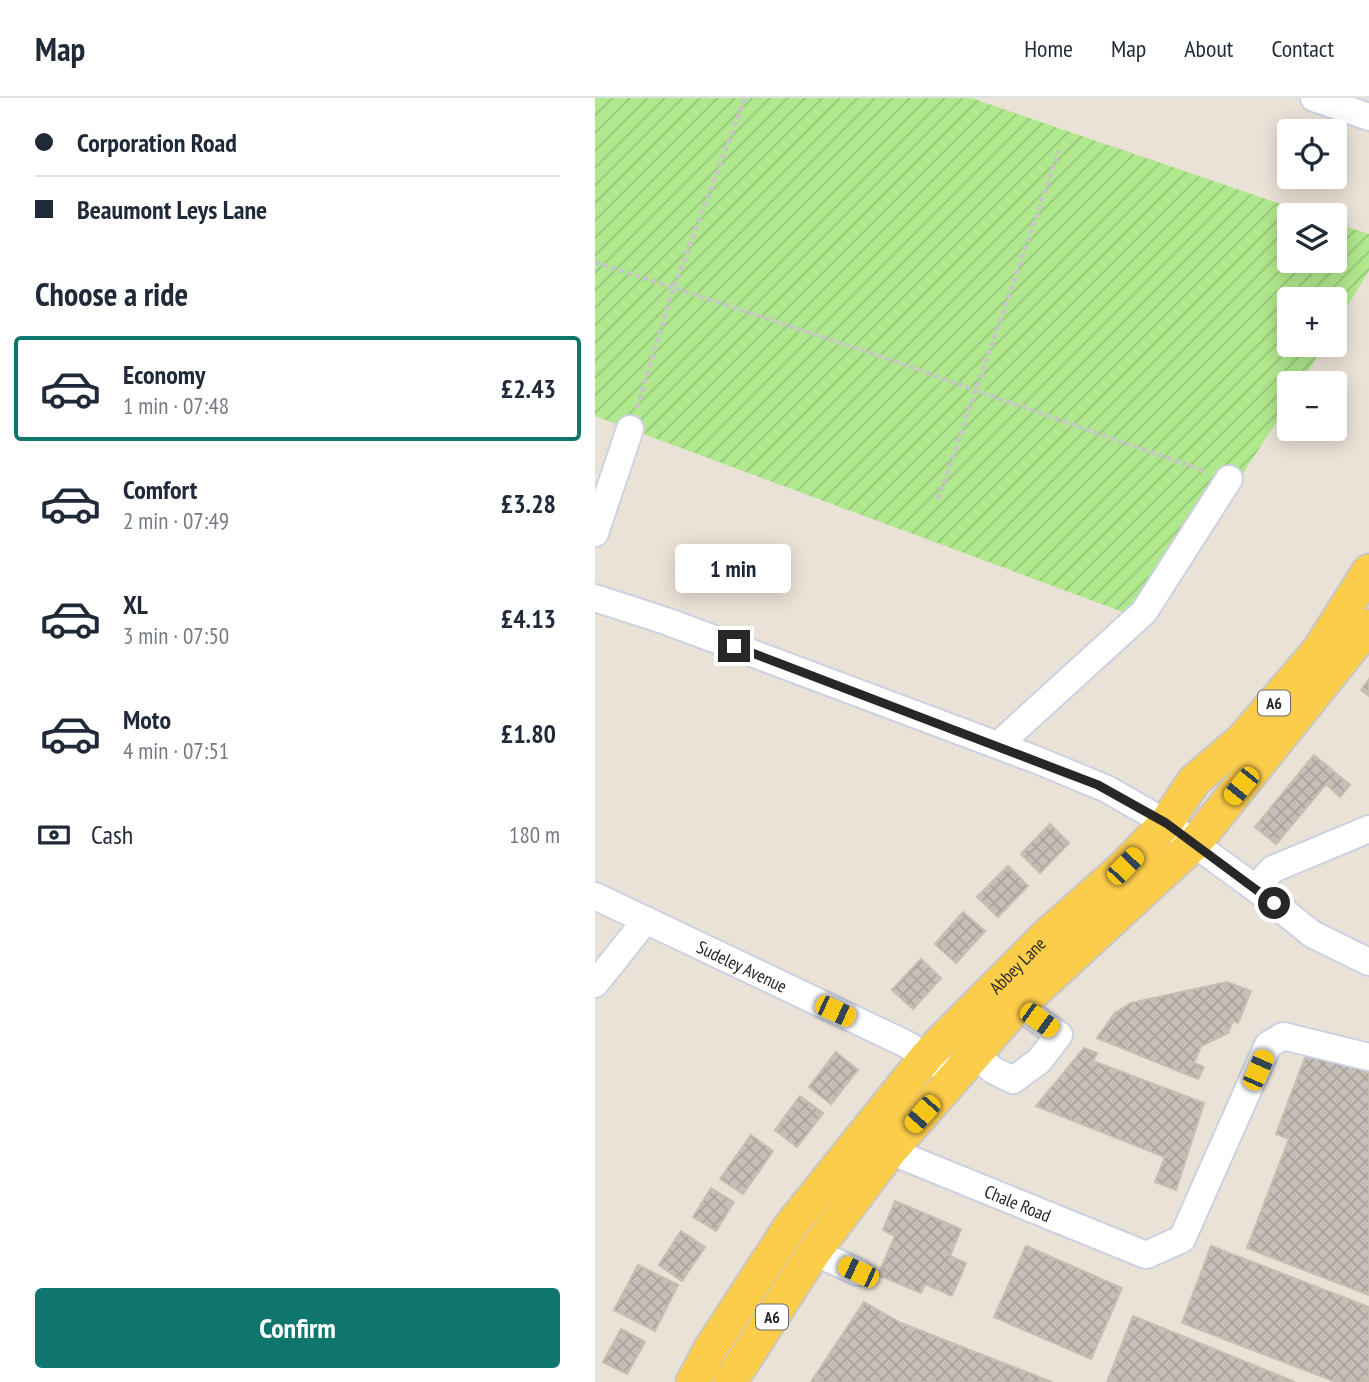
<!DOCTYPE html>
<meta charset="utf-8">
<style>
body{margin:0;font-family:"PT Sans Narrow",sans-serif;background:#f6f6f7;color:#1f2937;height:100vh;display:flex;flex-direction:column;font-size:26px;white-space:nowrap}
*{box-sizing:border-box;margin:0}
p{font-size:23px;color:#747a83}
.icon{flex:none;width:38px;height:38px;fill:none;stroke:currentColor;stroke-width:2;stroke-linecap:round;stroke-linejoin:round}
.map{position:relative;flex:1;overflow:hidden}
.panel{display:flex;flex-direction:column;background:#fff;width:595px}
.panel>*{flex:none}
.banner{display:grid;align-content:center;height:154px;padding:0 35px;background:#fff}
.tools{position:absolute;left:682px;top:21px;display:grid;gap:14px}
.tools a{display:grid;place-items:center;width:70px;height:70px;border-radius:7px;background:#fff;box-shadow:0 4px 18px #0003;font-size:35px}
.end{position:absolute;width:32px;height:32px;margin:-16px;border:9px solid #272727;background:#fff;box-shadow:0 0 0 4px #fff}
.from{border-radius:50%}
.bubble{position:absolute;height:49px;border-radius:7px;background:#fff;box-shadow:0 4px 18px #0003;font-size:23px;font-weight:600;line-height:49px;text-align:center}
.car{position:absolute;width:21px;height:42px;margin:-21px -10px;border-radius:9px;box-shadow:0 0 5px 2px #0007;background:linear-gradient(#f5c518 24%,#345 0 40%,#f5c518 0 76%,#345 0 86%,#f5c518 0)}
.banner b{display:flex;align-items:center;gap:24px;height:66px;font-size:26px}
.banner b+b{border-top:2px solid #e0e1e3}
.banner i{width:18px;height:18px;background:#1f2937}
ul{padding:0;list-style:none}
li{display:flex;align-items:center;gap:21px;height:105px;margin:0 14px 10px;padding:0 21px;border:4px solid transparent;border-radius:7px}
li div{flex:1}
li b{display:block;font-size:26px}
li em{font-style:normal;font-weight:600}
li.on{border-color:#0f766e}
li>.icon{width:63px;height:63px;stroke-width:1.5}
h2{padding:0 35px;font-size:32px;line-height:84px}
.pay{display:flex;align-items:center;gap:18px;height:77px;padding:0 35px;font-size:26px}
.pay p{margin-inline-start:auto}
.primary-button{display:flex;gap:14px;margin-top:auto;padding:14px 35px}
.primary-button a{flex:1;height:80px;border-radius:7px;background:#0f766e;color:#fff;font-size:28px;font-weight:600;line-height:80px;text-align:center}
header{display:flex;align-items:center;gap:42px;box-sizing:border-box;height:98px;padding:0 35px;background:#fff;border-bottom:2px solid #e0e1e3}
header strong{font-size:33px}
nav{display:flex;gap:38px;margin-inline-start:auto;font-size:24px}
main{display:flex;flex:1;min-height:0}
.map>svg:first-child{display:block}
.garden{fill:url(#garden-furrows)}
.building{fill:url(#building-cross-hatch);stroke:#c6beb1;stroke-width:2}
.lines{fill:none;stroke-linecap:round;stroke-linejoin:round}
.minor-casing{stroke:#ccd1e2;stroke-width:30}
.major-casing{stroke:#c7c7c7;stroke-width:37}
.path{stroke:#c7c7c7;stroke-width:4.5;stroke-dasharray:5 3.5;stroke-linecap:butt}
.minor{stroke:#fff;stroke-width:26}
.major{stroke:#fccc4b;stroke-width:33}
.route{stroke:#272727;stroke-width:9}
.labels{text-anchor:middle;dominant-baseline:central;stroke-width:7;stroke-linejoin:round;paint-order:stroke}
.shield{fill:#fff;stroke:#686868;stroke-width:2}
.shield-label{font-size:16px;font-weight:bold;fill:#272727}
.street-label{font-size:18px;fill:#272727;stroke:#fff}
</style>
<header>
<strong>Map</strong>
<nav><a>Home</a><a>Map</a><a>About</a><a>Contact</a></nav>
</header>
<main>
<section class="panel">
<div class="banner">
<b><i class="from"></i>Corporation Road</b>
<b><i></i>Beaumont Leys Lane</b>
</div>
<h2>Choose a ride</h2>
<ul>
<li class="on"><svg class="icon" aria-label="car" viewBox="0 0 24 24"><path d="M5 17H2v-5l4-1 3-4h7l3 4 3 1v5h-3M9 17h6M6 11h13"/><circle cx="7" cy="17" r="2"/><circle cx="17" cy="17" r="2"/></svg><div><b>Economy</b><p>1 min · 07:48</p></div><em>£2.43</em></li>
<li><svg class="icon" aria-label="car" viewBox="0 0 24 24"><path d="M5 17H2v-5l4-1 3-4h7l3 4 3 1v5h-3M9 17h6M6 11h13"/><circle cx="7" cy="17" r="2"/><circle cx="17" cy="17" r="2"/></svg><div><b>Comfort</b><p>2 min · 07:49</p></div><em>£3.28</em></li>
<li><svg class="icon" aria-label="car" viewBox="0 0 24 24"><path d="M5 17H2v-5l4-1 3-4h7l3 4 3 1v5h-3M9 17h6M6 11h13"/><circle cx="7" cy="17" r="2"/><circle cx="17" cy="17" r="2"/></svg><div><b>XL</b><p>3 min · 07:50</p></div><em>£4.13</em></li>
<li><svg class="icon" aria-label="car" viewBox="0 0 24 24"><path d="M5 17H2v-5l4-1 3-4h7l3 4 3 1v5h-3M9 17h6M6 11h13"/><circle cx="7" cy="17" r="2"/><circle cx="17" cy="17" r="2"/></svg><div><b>Moto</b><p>4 min · 07:51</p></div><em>£1.80</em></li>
</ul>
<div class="pay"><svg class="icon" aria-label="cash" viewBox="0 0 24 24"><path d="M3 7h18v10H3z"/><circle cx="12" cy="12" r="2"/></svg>Cash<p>180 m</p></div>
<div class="primary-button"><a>Confirm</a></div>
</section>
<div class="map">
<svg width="774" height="1284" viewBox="0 0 774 1284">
<defs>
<pattern id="garden-furrows" width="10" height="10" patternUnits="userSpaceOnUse" patternTransform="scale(1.75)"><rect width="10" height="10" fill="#b0e88d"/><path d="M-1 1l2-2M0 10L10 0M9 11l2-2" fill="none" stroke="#97c77a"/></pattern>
<pattern id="building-cross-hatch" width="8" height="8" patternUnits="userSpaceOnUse" patternTransform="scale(1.75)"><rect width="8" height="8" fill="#c6bfb7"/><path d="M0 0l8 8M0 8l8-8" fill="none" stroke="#aaa49d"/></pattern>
</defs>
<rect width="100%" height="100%" fill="#ebe2d7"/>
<!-- garden -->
<path class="garden" d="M0,0H376L718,117H695V163H740V125L774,136V173L740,228V201H695V247H729L706,285H695V303L552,523L0,318Z"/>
<!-- building -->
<path class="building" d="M774,581V598L766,592Z
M719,657L755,687L745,699L731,686L681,746L660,729Z
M455,726L474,745L445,775L426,756Z
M413,768L433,788L403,819L382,799Z
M368,814L390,833L361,865L340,846Z
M326,861L346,880L318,911L297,892Z
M632,884L656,893L643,925L638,923L633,935L606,948L599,965L609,969L603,981L502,940L520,915L536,905Z
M489,950L502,955L498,963L609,1005L581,1092L560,1084L570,1059L441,1008Z
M713,952L774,975V1197L652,1150L694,1041L681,1036Z
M241,954L263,972L236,1006L214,989Z
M205,998L228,1015L202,1049L180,1032Z
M156,1037L178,1053L148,1096L125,1081Z
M116,1090L139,1104L121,1133L98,1119Z
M300,1103L366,1131L355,1158L371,1165L357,1198L330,1186L326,1195L283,1177L300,1138L288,1132Z
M86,1133L110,1149L87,1183L64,1167Z
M431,1148L527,1190L496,1261L399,1219Z
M616,1148L774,1209V1284H741L587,1225Z
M43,1167L83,1187L60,1233L19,1212Z
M269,1204L306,1225L457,1284H216Z
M538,1218L700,1284H512Z
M26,1231L50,1244L32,1276L8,1264Z"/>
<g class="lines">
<!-- minor casing -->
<g class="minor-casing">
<g id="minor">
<path d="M719,0L774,19"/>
<path d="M0,435L35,331"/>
<path d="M0,500L71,523L442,662L512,691L571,725L660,790L717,836L774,864"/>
<path d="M403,647L549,514L634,381"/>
<path d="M660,790L678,771L774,731"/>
<path id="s1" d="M0,798L311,946L347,969"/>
<path d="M0,886L51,822"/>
<path d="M379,957L398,972L418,982L444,963L464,937L424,908"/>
<path id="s2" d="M295,1053L551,1157L587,1141L673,947L688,938L774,959"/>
<path d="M219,1154L263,1174"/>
</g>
</g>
<!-- major casing -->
<g class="major-casing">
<g id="major">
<path id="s3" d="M98,1284L116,1250L197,1126L332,958L451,838L530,768L571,725L599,683L648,641L724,552L774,473"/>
<path d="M135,1284L219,1154L295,1053L415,916L599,746L774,528"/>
</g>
</g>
<!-- path -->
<path class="path" d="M0,164L270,253L612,374
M42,310L78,192L150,0
M343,401L464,53"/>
<!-- minor -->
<use href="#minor" class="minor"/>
<!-- major -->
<use href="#major" class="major"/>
</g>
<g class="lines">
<!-- route -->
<path class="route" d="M139,548L503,687L571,725L679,805"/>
</g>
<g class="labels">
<!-- shield labels -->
<g class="shield">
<rect x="663" y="592.5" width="32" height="25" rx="5"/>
<rect x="161" y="1206.5" width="32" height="25" rx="5"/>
</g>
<g class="shield-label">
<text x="679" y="605">A6</text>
<text x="177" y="1219">A6</text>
</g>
<!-- street labels -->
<g class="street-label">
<text stroke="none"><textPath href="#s3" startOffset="530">Abbey Lane</textPath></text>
<text stroke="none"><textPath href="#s1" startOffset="163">Sudeley Avenue</textPath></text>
<text stroke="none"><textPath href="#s2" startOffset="138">Chale Road</textPath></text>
</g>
</g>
</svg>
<div class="tools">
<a><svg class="icon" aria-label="locate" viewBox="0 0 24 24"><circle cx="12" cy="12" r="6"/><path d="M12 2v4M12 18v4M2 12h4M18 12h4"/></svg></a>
<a><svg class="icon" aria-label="layers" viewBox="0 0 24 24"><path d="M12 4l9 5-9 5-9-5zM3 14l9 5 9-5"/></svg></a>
<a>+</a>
<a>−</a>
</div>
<i class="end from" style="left:679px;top:805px"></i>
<i class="end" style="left:139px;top:548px"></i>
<div class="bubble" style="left:80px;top:446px;width:116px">1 min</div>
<i class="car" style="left:646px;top:688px;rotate:219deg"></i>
<i class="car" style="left:530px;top:768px;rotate:44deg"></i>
<i class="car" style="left:240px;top:913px;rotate:115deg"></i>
<i class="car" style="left:444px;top:922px;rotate:126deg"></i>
<i class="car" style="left:663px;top:972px;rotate:24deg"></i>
<i class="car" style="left:327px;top:1016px;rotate:221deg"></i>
<i class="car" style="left:263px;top:1174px;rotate:295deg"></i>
</div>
</main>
